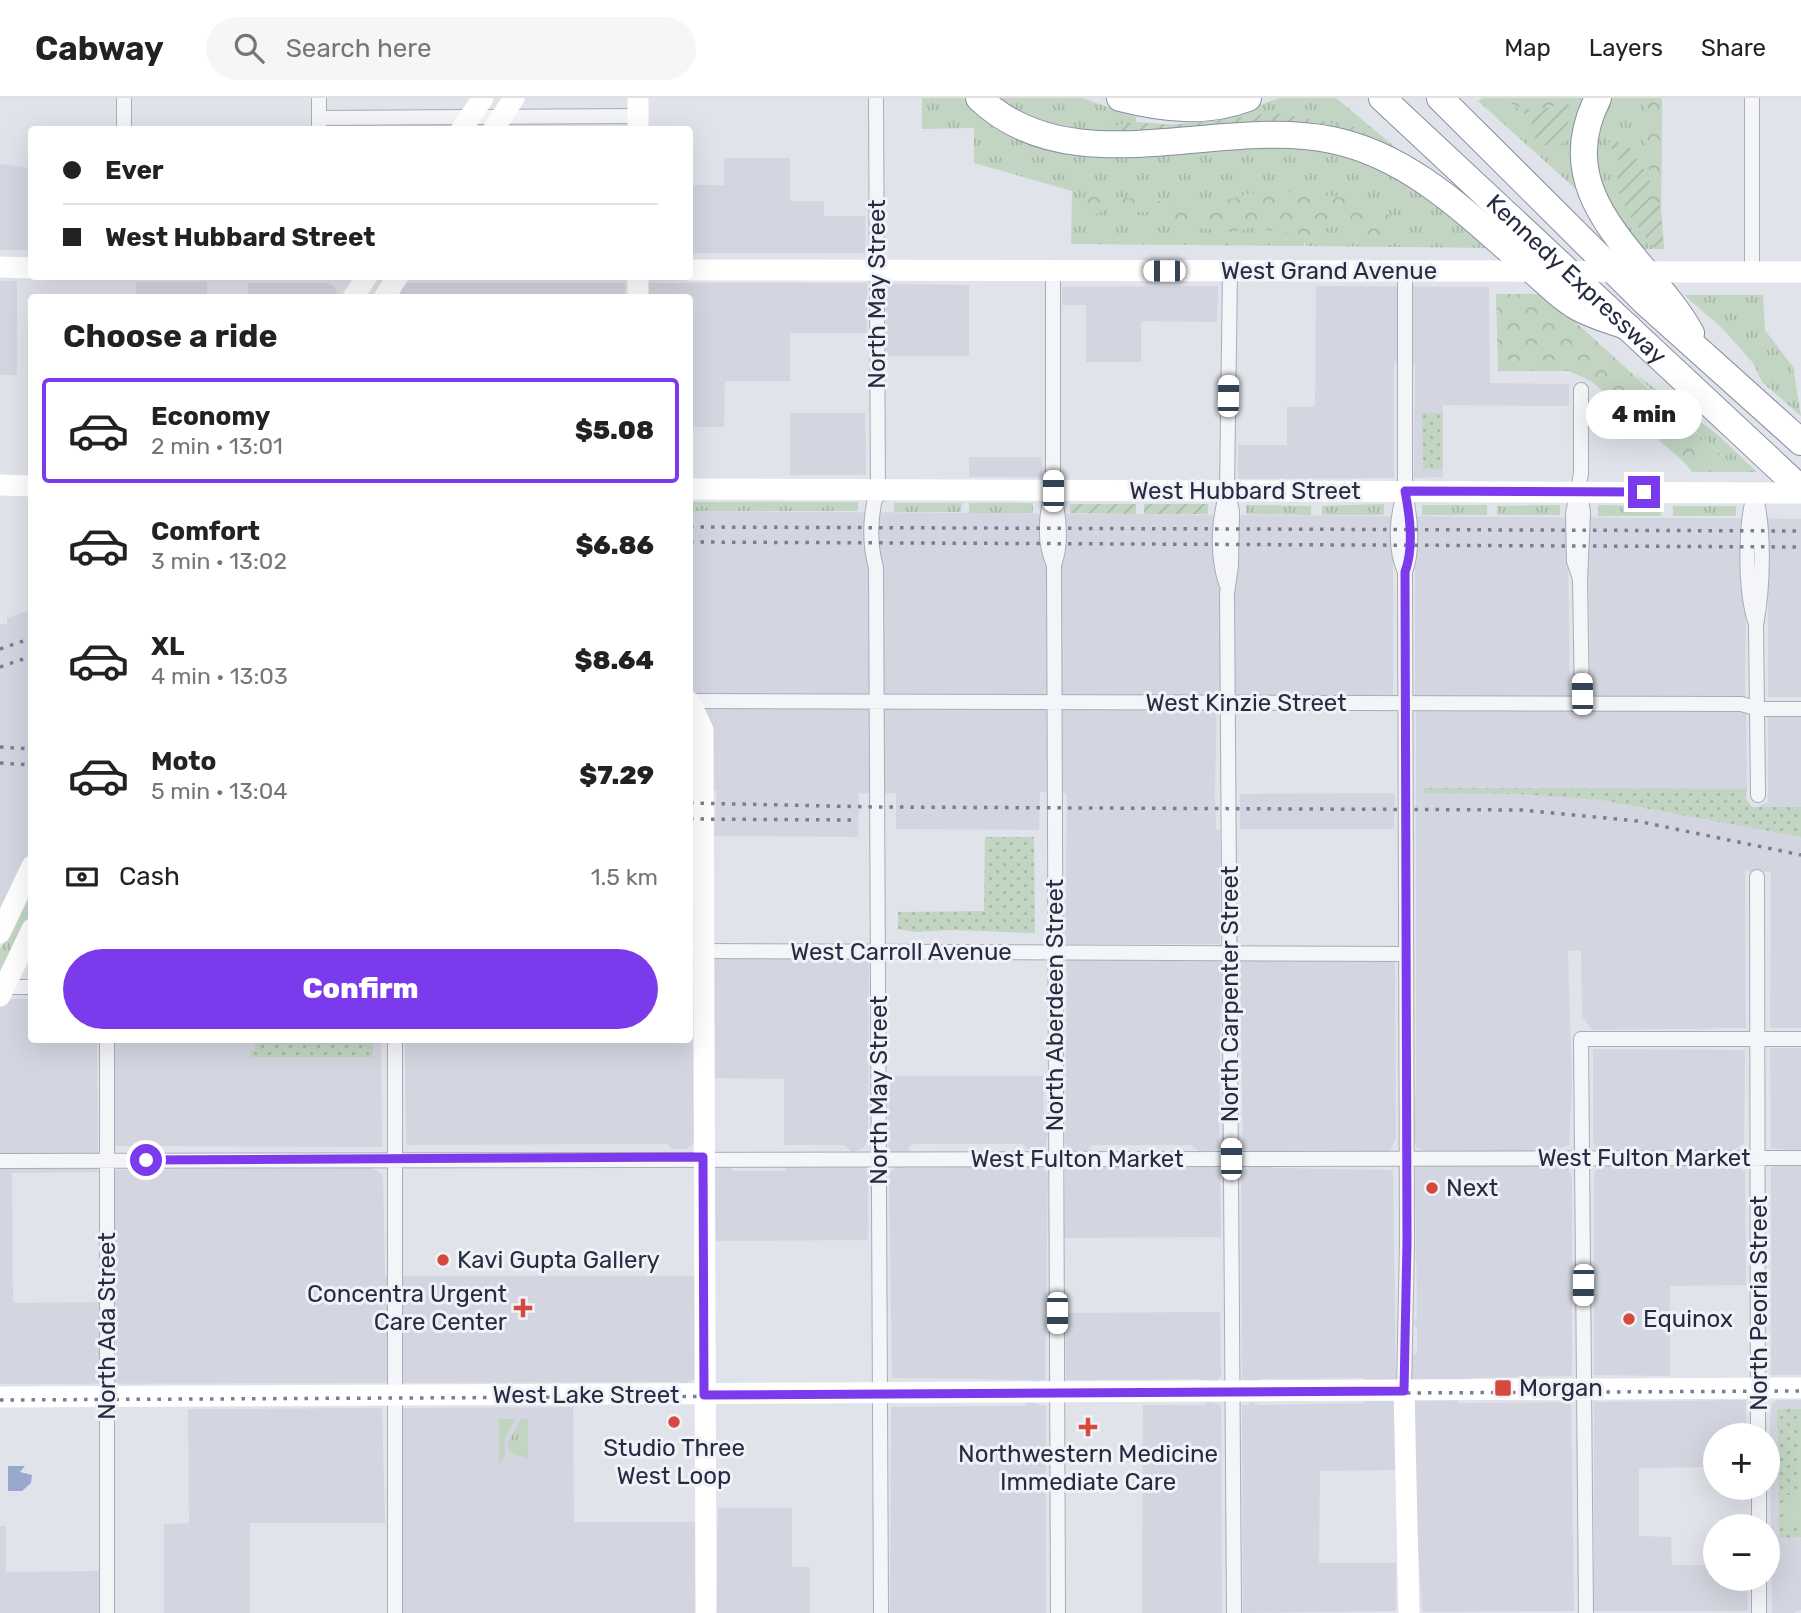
<!DOCTYPE html>
<meta charset="utf-8">
<style>
body{margin:0;font-family:Rubik,sans-serif;background:#f6f6f6;color:#222;height:100vh;display:flex;flex-direction:column;font-size:26px;white-space:nowrap}
*{box-sizing:border-box;margin:0}
p{font-size:23px;color:#767676}
.icon{flex:none;width:38px;height:38px;fill:none;stroke:currentColor;stroke-width:2;stroke-linecap:round;stroke-linejoin:round}
.map{position:relative;flex:1;overflow:hidden}
.sheet{position:absolute;left:28px;top:196px;width:665px;height:749px;display:flex;flex-direction:column;background:#fff;border-radius:7px;box-shadow:0 7px 28px #0002}
.sheet>*{flex:none}
.banner{position:absolute;left:28px;top:28px;width:665px;height:154px;border-radius:7px;box-shadow:0 7px 28px #0002;display:grid;align-content:center;height:154px;padding:0 35px;background:#fff}
.controls{position:absolute;left:1703px;top:1325px;display:grid;gap:14px}
.controls a{display:grid;place-items:center;width:77px;height:77px;border-radius:50%;background:#fff;box-shadow:0 7px 28px #0002;font-size:35px}
.end{position:absolute;width:32px;height:32px;margin:-16px;border:9px solid #7c3aed;background:#fff;box-shadow:0 0 0 4px #fff}
.from{border-radius:50%}
.bubble{position:absolute;height:49px;border-radius:24px;background:#fff;box-shadow:0 7px 28px #0002;font-size:23px;font-weight:800;line-height:49px;text-align:center}
.car{position:absolute;width:21px;height:42px;margin:-21px -10px;border-radius:9px;box-shadow:0 0 5px 2px #0007;background:linear-gradient(#fff 24%,#345 0 40%,#fff 0 76%,#345 0 86%,#fff 0)}
.banner b{display:flex;align-items:center;gap:24px;height:66px;font-size:26px}
.banner b+b{border-top:2px solid #e0e0e0}
.banner i{width:18px;height:18px;background:#222}
ul{padding:0;list-style:none}
li{display:flex;align-items:center;gap:21px;height:105px;margin:0 14px 10px;padding:0 21px;border:4px solid transparent;border-radius:7px}
li div{flex:1}
li b{display:block;font-size:26px}
li em{font-style:normal;font-weight:800}
li.current{border-color:#7c3aed}
li>.icon{width:63px;height:63px;stroke-width:1.5}
h2{padding:0 35px;font-size:32px;line-height:84px}
.pay{display:flex;align-items:center;gap:18px;height:77px;padding:0 35px;font-size:26px}
.pay p{margin-inline-start:auto}
.action{display:flex;gap:14px;margin-top:auto;padding:14px 35px}
.action a{flex:1;height:80px;border-radius:42px;background:#7c3aed;color:#fff;font-size:28px;font-weight:800;line-height:80px;text-align:center}
header{display:flex;align-items:center;gap:42px;box-sizing:border-box;height:98px;padding:0 35px;background:#fff;border-bottom:2px solid #e0e0e0}
header strong{font-size:33px}
nav{display:flex;gap:38px;margin-inline-start:auto;font-size:24px}
.search{width:490px;height:63px;background:#f6f6f6;display:flex;align-items:center;gap:18px;box-sizing:border-box;padding:0 24px;border-radius:38px;color:#767676;font-size:26px}
.map>svg:first-child{display:block}
.built{fill:#d3d5e0;fill-rule:evenodd}
.grass{fill:url(#grass-tufts)}
.forest{fill:url(#forest-crowns)}
.park{fill:url(#park-dots)}
.garden{fill:url(#garden-furrows)}
.pitch{fill:#c2d5c2}
.water{fill:#9aa8cd}
.lines{fill:none;stroke-linecap:round;stroke-linejoin:round}
.street-casing{stroke:#aaacb9;stroke-width:16}
.highway-casing{stroke:#878ca2;stroke-width:28}
.street{stroke:#f4f5f9;stroke-width:14}
.secondary{stroke:#fff;stroke-width:21}
.highway{stroke:#fff;stroke-width:26}
.rail{stroke:#797e95;stroke-width:3.5;stroke-dasharray:3.5 7;stroke-linecap:butt}
.secondary-bridge{stroke:#fff;stroke-width:21}
.route{stroke:#7c3aed;stroke-width:9}
.poi-dot{fill:#d6493f;stroke:#f1f2f8;stroke-width:2.5}
.labels{text-anchor:middle;dominant-baseline:central;stroke-width:6;stroke-linejoin:round;paint-order:stroke}
.street-label{font-size:24px;fill:#282c43;stroke:#f1f2f8}
.poi-label{font-size:24px;fill:#282c43;stroke:#f1f2f8;text-anchor:start}
</style>
<header>
<strong>Cabway</strong>
<div class="search"><svg class="icon" aria-label="search" viewBox="0 0 24 24"><circle cx="10" cy="10" r="6"/><path d="M15 15l6 6"/></svg>Search here</div>
<nav><a>Map</a><a>Layers</a><a>Share</a></nav>
</header>
<div class="map">
<svg width="1801" height="1515" viewBox="0 0 1801 1515">
<defs>
<pattern id="grass-tufts" width="24" height="20" patternUnits="userSpaceOnUse" patternTransform="scale(1.75)"><rect width="24" height="20" fill="#c2d5c2"/><path d="M3 7l-1-3M5 7V3M7 7l1-3M15 17l-1-3M17 17v-4M19 17l1-3" fill="none" stroke="#a7b7a8"/></pattern>
<pattern id="forest-crowns" width="20" height="18" patternUnits="userSpaceOnUse" patternTransform="scale(1.75)"><rect width="20" height="18" fill="#c2d5c2"/><path d="M2 6a3 3 0 1 1 6 0M12 15a3 3 0 1 1 6 0" fill="none" stroke="#a7b7a8"/></pattern>
<pattern id="park-dots" width="8" height="8" patternUnits="userSpaceOnUse" patternTransform="scale(1.75)"><rect width="8" height="8" fill="#c2d5c2"/><path d="M2 2h.1M6 6h.1" fill="none" stroke="#a7b7a8" stroke-width="1.8" stroke-linecap="round"/></pattern>
<pattern id="garden-furrows" width="10" height="10" patternUnits="userSpaceOnUse" patternTransform="scale(1.75)"><rect width="10" height="10" fill="#c2d5c2"/><path d="M-1 1l2-2M0 10L10 0M9 11l2-2" fill="none" stroke="#a7b7a8"/></pattern>
</defs>
<rect width="100%" height="100%" fill="#e1e3eb"/>
<!-- built -->
<path class="built" d="M330,26H455L451,32H330Z
M724,60H790V103H824V118H865L866,155H690V87H724Z
M0,66L31,70V152H0Z
M0,183H17V277H0Z
M136,184H207V199H136Z
M248,185H327L334,188L339,199H248Z
M405,185H625V199L393,200Z
M646,185H867V235H790V283H725L724,329H690V200L646,199Z
M886,186L969,187V258H886Z
M1218,188L1217,224L1141,223V264H1086V207H1062V189Z
M1316,188L1489,189L1490,285L1569,286V308L1443,307V379L1414,380L1415,265H1394V380L1238,381V347H1287V309H1315Z
M790,315H865L866,377H790Z
M969,359H1041L1043,379H969Z
M690,413L1801,421V599H1768V498L1746,492L1745,600L1591,598L1588,459L1568,460L1570,599L1415,598V461H1393V597H1217L1215,695L1216,731L1220,732V846H1065L1067,695L1040,694L1039,732L896,731V695H859L858,739L714,738L717,693L690,691Z
M31,512V749L0,813V526H7V520Z
M1416,611L1746,613L1747,691L1744,697L1752,709H1758L1768,704V618H1801V930H1770L1771,774L1745,773L1746,930L1592,932L1582,918L1581,853H1568L1572,986L1569,1047L1551,1054H1428L1417,1050L1413,1042L1416,986Z
M1395,695L1394,731H1240V696Z
M690,736L696,737L697,835L693,875L694,1043L692,1048L686,1051H672L667,1046L406,1047L405,942H690Z
M710,858L869,859L868,1042L863,1050L852,1055L844,1047H784V981L711,980Z
M1067,860H1221L1219,1050L1211,1054H1199L1192,1047H1091L1089,1050L1095,1056H1076L1069,1052L1065,1045Z
M1240,860H1395L1396,1040L1390,1053L1250,1055L1243,1051Z
M0,901H31L32,942H97L98,1072L370,1070L378,1073L383,1078L385,1178H696L695,1282L687,1284V1287L676,1284L0,1286ZM98,1074L107,1078V1204L13,1205L12,1075Z
M114,942H381L382,1049L114,1048Z
M1770,950H1801V1054L1771,1050Z
M1593,951L1745,952L1744,1045L1732,1053L1611,1054L1596,1051L1593,1043Z
M890,978H1043L1044,1020L1049,1028L1046,1047L1040,1054L1031,1055L1023,1046H912L908,1051L912,1055H892L887,1045Z
M734,1064L730,1069L733,1073H784L791,1064L800,1065L805,1070L866,1069L872,1081L868,1088V1142L712,1143L715,1068Z
M1801,1065V1277H1771V1069Z
M1087,1066L1093,1069L1215,1067L1220,1073L1221,1139L1064,1140L1065,1071L1069,1067Z
M1267,1066L1274,1070L1393,1072L1396,1282L1369,1285L1363,1280L1261,1281L1256,1285L1242,1281L1241,1075L1251,1067Z
M1419,1066H1562L1568,1069L1572,1080V1278L1472,1280L1471,1283L1411,1282V1260L1417,1253V1229L1413,1225L1417,1219L1415,1072Z
M1602,1066H1732L1745,1074L1746,1187L1670,1188V1278L1594,1277V1075Z
M898,1067L910,1070L1038,1067L1048,1075L1045,1282H1038V1285L1028,1282L892,1280L889,1075Z
M1220,1214L1221,1278L1216,1284L1198,1281L1066,1282V1215Z
M1394,1299L1396,1372L1320,1373L1319,1465H1396V1513L1243,1515L1242,1307H1249V1303L1260,1307L1364,1305L1369,1300Z
M1458,1299L1459,1305L1571,1304L1574,1513L1422,1514L1411,1327L1413,1301Z
M1746,1302V1337H1715V1369L1639,1370V1438L1671,1439L1672,1467H1715V1480L1747,1481L1748,1513H1594V1304Z
M1776,1302H1801V1512L1793,1515H1772L1770,1321L1772,1306Z
M1208,1303L1221,1307L1222,1515H1142L1143,1307H1204Z
M1029,1304L1046,1308V1515H890L891,1309L1025,1308Z
M573,1309L574,1424H695L696,1515H403V1310Z
M382,1310L385,1425H250V1515H164V1426L189,1425L188,1311Z
M718,1410H792V1469H810V1515H716Z
M0,1428H6V1474L99,1473L100,1515H0Z"/>
<!-- grass -->
<path class="grass" d="M922,0H963L1002,32L1033,46L1069,56L1104,57L1252,47L1326,51L1390,72L1493,150L1306,148L1304,144V148L1071,146L1072,93L974,65V30L922,31Z
M994,0H1082L1136,19V24L1172,27L1197,24L1227,19L1280,0H1336L1413,64L1389,51L1101,37L1027,20Z
M1483,0H1583L1574,33L1579,94L1478,3Z
M1605,0H1662L1661,129L1664,151H1635L1594,84L1598,15Z
M1684,197H1763L1765,232L1793,269L1801,318L1762,284L1753,265L1722,230Z
M1634,275L1718,337L1757,374H1692L1684,364L1728,363Z
M690,404H858V413H690Z
M894,405H962L961,414H894Z
M969,405H1033V415H969Z
M1384,406V417H1322V408Z
M1246,407L1311,408V417L1246,416Z
M1422,407H1487V417H1422Z
M1560,407V417H1497V408Z
M1598,407L1661,408V418H1598Z
M1673,408H1736V418H1673Z
M31,779V814L0,873V852Z
M499,1321H515L505,1340V1360L499,1366Z
M521,1321H528V1361L511,1355L507,1347Z"/>
<!-- forest -->
<path class="forest" d="M1508,0H1566C1555,15 1531,13 1514,8Z
M1645,0H1662L1661,109L1652,101L1644,24Z
M1283,93C1318,97 1363,96 1391,119L1387,136L1365,140L1347,137L1344,129C1330,128 1322,130 1311,137L1249,130L1233,134L1189,129L1153,114H1127L1109,108L1097,116L1082,113L1087,96L1159,103L1190,112L1248,96Z
M1496,196H1545L1729,364H1684L1591,283L1569,273H1498Z"/>
<!-- park -->
<path class="park" d="M1422,315H1442V371H1423Z
M1424,690L1747,691L1745,701L1752,709H1801V739L1601,702L1519,696L1424,695Z
M985,739H1034L1035,835L952,832L915,834L898,831V814L984,813Z
M255,942H373V959H250V953H255Z
M1777,1311H1801V1439L1779,1440Z"/>
<!-- garden -->
<path class="garden" d="M1565,3L1570,8L1566,40L1559,50C1540,49 1529,39 1532,21L1514,8C1533,14 1548,12 1565,3Z
M1275,15L1359,30L1377,46L1111,36V28L1136,24L1172,27Z
M1611,42L1628,47L1649,79L1652,101L1661,109L1664,151H1655L1629,117L1617,90L1618,57L1608,46Z
M1070,406H1136V416L1070,415Z
M1144,406H1208V416H1144Z"/>
<!-- pitch -->
<path class="pitch" d="M1783,1397H1801V1427H1783Z"/>
<!-- water -->
<path class="water" d="M8,1368H25L20,1374L32,1377L31,1385L22,1393H8Z"/>
<g class="lines">
<!-- street casing -->
<g class="street-casing">
<path id="street" d="M124,0V32
M319,0V32
M876,0L878,398
M1752,0V174
M319,20L638,18
M1053,173V393C1059,417 1062,445 1054,467L1058,1515
M1230,173L1227,393L1232,413L1231,468L1227,495L1234,1515
M877,392C870,418 869,444 876,470L881,1515
M1053,394C1045,417 1044,445 1054,467
M1580,394L1583,415L1580,482L1582,606
M1755,396C1765,432 1763,490 1756,527L1758,697
M1404,397C1396,421 1395,452 1405,474
M1754,397C1745,429 1745,491 1755,523
M1580,481L1574,463L1573,415L1581,376V292
M1226,485C1217,457 1218,423 1227,395
M690,603L1741,606L1759,611H1801
M1757,779L1758,1337
M690,853L1406,856
M0,889H32
M395,942V1515
M0,1063L1801,1060
M1404,1292L1407,1145L1405,474C1414,450 1410,419 1405,393V173
M1759,1390V1428
M1759,1480V1515
M107,1515V942
M1586,1515L1581,941H1801"/>
</g>
<!-- highway casing -->
<g class="highway-casing">
<g id="highway">
<path d="M979,0C1072,89 1219,18 1332,42C1414,59 1472,121 1533,173C1546,184 1559,198 1574,207C1589,217 1610,222 1628,229"/>
<path d="M1120,0C1163,11 1206,16 1248,0"/>
<path id="s1" d="M1382,0L1801,391"/>
<path d="M1440,0L1645,204L1801,344"/>
<path d="M1598,0C1546,101 1649,160 1691,235"/>
</g>
</g>
<!-- street -->
<use href="#street" class="street"/>
<!-- secondary -->
<path class="secondary" d="M461,32L483,0
M493,32L514,0
M638,32V0
M0,169L32,170
M690,172L1489,173
M1688,174H1801
M353,200L367,178
M384,200L398,178
M638,200V178
M0,387L32,388
M690,391L1801,395
M690,604L703,632L706,1515
M0,835L32,768
M0,898L32,831
M1404,1292L1409,1515
M0,1299L1801,1290"/>
<!-- highway -->
<use href="#highway" class="highway"/>
<!-- rail -->
<path class="rail" d="M690,429L1801,433
M690,444L1801,449
M0,551L32,540
M0,569L32,558
M0,649L32,651
M0,665L32,667
M690,705L877,709L1521,712L1637,723L1801,757
M690,721L854,722
M0,1302L1801,1293"/>
<!-- secondary-bridge -->
<path class="secondary-bridge" d="M1489,173L1688,174"/>
</g>
<g class="lines">
<!-- route -->
<path class="route" d="M146,1062L703,1059L704,1297L1404,1293L1407,1144L1405,474C1414,449 1410,419 1405,393L1644,394"/>
</g>
<!-- markers -->
<g class="poi-dot">
<circle cx="1432" cy="1090" r="7"/>
<circle cx="443" cy="1162" r="7"/>
<path d="M519.5 1199.5h7v7h7v7h-7v7h-7v-7h-7v-7h7z"/>
<circle cx="1629" cy="1221" r="7"/>
<rect x="1494" y="1281" width="18" height="18" rx="3.5"/>
<circle cx="674" cy="1324" r="7"/>
<path d="M1084.5 1318.5h7v7h7v7h-7v7h-7v-7h-7v-7h7z"/>
</g>
<g class="labels">
<!-- street labels -->
<g class="street-label">
<text x="1329" y="173">West Grand Avenue</text>
<text stroke="none"><textPath href="#s1" startOffset="266">Kennedy Expressway</textPath></text>
<text transform="translate(877 196) rotate(-90)">North May Street</text>
<text x="1245" y="393">West Hubbard Street</text>
<text x="1246" y="605">West Kinzie Street</text>
<text x="901" y="854">West Carroll Avenue</text>
<text transform="translate(1230 896) rotate(-90)">North Carpenter Street</text>
<text transform="translate(1055 907) rotate(-90)">North Aberdeen Street</text>
<text transform="translate(879 992) rotate(-90)">North May Street</text>
<text x="1644" y="1060">West Fulton Market</text>
<text x="1077" y="1061">West Fulton Market</text>
<text transform="translate(1759 1205) rotate(-90)">North Peoria Street</text>
<text transform="translate(107 1228) rotate(-90)">North Ada Street</text>
<text x="586" y="1297">West Lake Street</text>
</g>
<!-- poi labels -->
<g class="poi-label">
<text x="1446" y="1090">Next</text>
<text x="457" y="1162">Kavi Gupta Gallery</text>
<text x="507" y="1196" text-anchor="end">Concentra Urgent<tspan x="507" dy="28">Care Center</tspan></text>
<text x="1643" y="1221">Equinox</text>
<text x="1519" y="1290">Morgan</text>
<text x="674" y="1350" text-anchor="middle">Studio Three<tspan x="674" dy="28">West Loop</tspan></text>
<text x="1088" y="1356" text-anchor="middle">Northwestern Medicine<tspan x="1088" dy="28">Immediate Care</tspan></text>
</g>
</g>
</svg>
<div class="controls">
<a>+</a>
<a>−</a>
</div>
<i class="end from" style="left:146px;top:1062px"></i>
<i class="end" style="left:1644px;top:394px"></i>
<div class="bubble" style="left:1586px;top:292px;width:116px">4 min</div>
<i class="car" style="left:1164px;top:173px;rotate:270deg"></i>
<i class="car" style="left:1228px;top:298px;rotate:1deg"></i>
<i class="car" style="left:1053px;top:393px;rotate:0deg"></i>
<i class="car" style="left:1582px;top:596px;rotate:359deg"></i>
<i class="car" style="left:1231px;top:1061px;rotate:0deg"></i>
<i class="car" style="left:1583px;top:1187px;rotate:181deg"></i>
<i class="car" style="left:1057px;top:1215px;rotate:180deg"></i>
<div class="banner">
<b><i class="from"></i>Ever</b>
<b><i></i>West Hubbard Street</b>
</div>
<section class="sheet">
<h2>Choose a ride</h2>
<ul>
<li class="current"><svg class="icon" aria-label="car" viewBox="0 0 24 24"><path d="M5 17H2v-5l4-1 3-4h7l3 4 3 1v5h-3M9 17h6M6 11h13"/><circle cx="7" cy="17" r="2"/><circle cx="17" cy="17" r="2"/></svg><div><b>Economy</b><p>2 min · 13:01</p></div><em>$5.08</em></li>
<li><svg class="icon" aria-label="car" viewBox="0 0 24 24"><path d="M5 17H2v-5l4-1 3-4h7l3 4 3 1v5h-3M9 17h6M6 11h13"/><circle cx="7" cy="17" r="2"/><circle cx="17" cy="17" r="2"/></svg><div><b>Comfort</b><p>3 min · 13:02</p></div><em>$6.86</em></li>
<li><svg class="icon" aria-label="car" viewBox="0 0 24 24"><path d="M5 17H2v-5l4-1 3-4h7l3 4 3 1v5h-3M9 17h6M6 11h13"/><circle cx="7" cy="17" r="2"/><circle cx="17" cy="17" r="2"/></svg><div><b>XL</b><p>4 min · 13:03</p></div><em>$8.64</em></li>
<li><svg class="icon" aria-label="car" viewBox="0 0 24 24"><path d="M5 17H2v-5l4-1 3-4h7l3 4 3 1v5h-3M9 17h6M6 11h13"/><circle cx="7" cy="17" r="2"/><circle cx="17" cy="17" r="2"/></svg><div><b>Moto</b><p>5 min · 13:04</p></div><em>$7.29</em></li>
</ul>
<div class="pay"><svg class="icon" aria-label="cash" viewBox="0 0 24 24"><path d="M3 7h18v10H3z"/><circle cx="12" cy="12" r="2"/></svg>Cash<p>1.5 km</p></div>
<div class="action"><a>Confirm</a></div>
</section>
</div>
